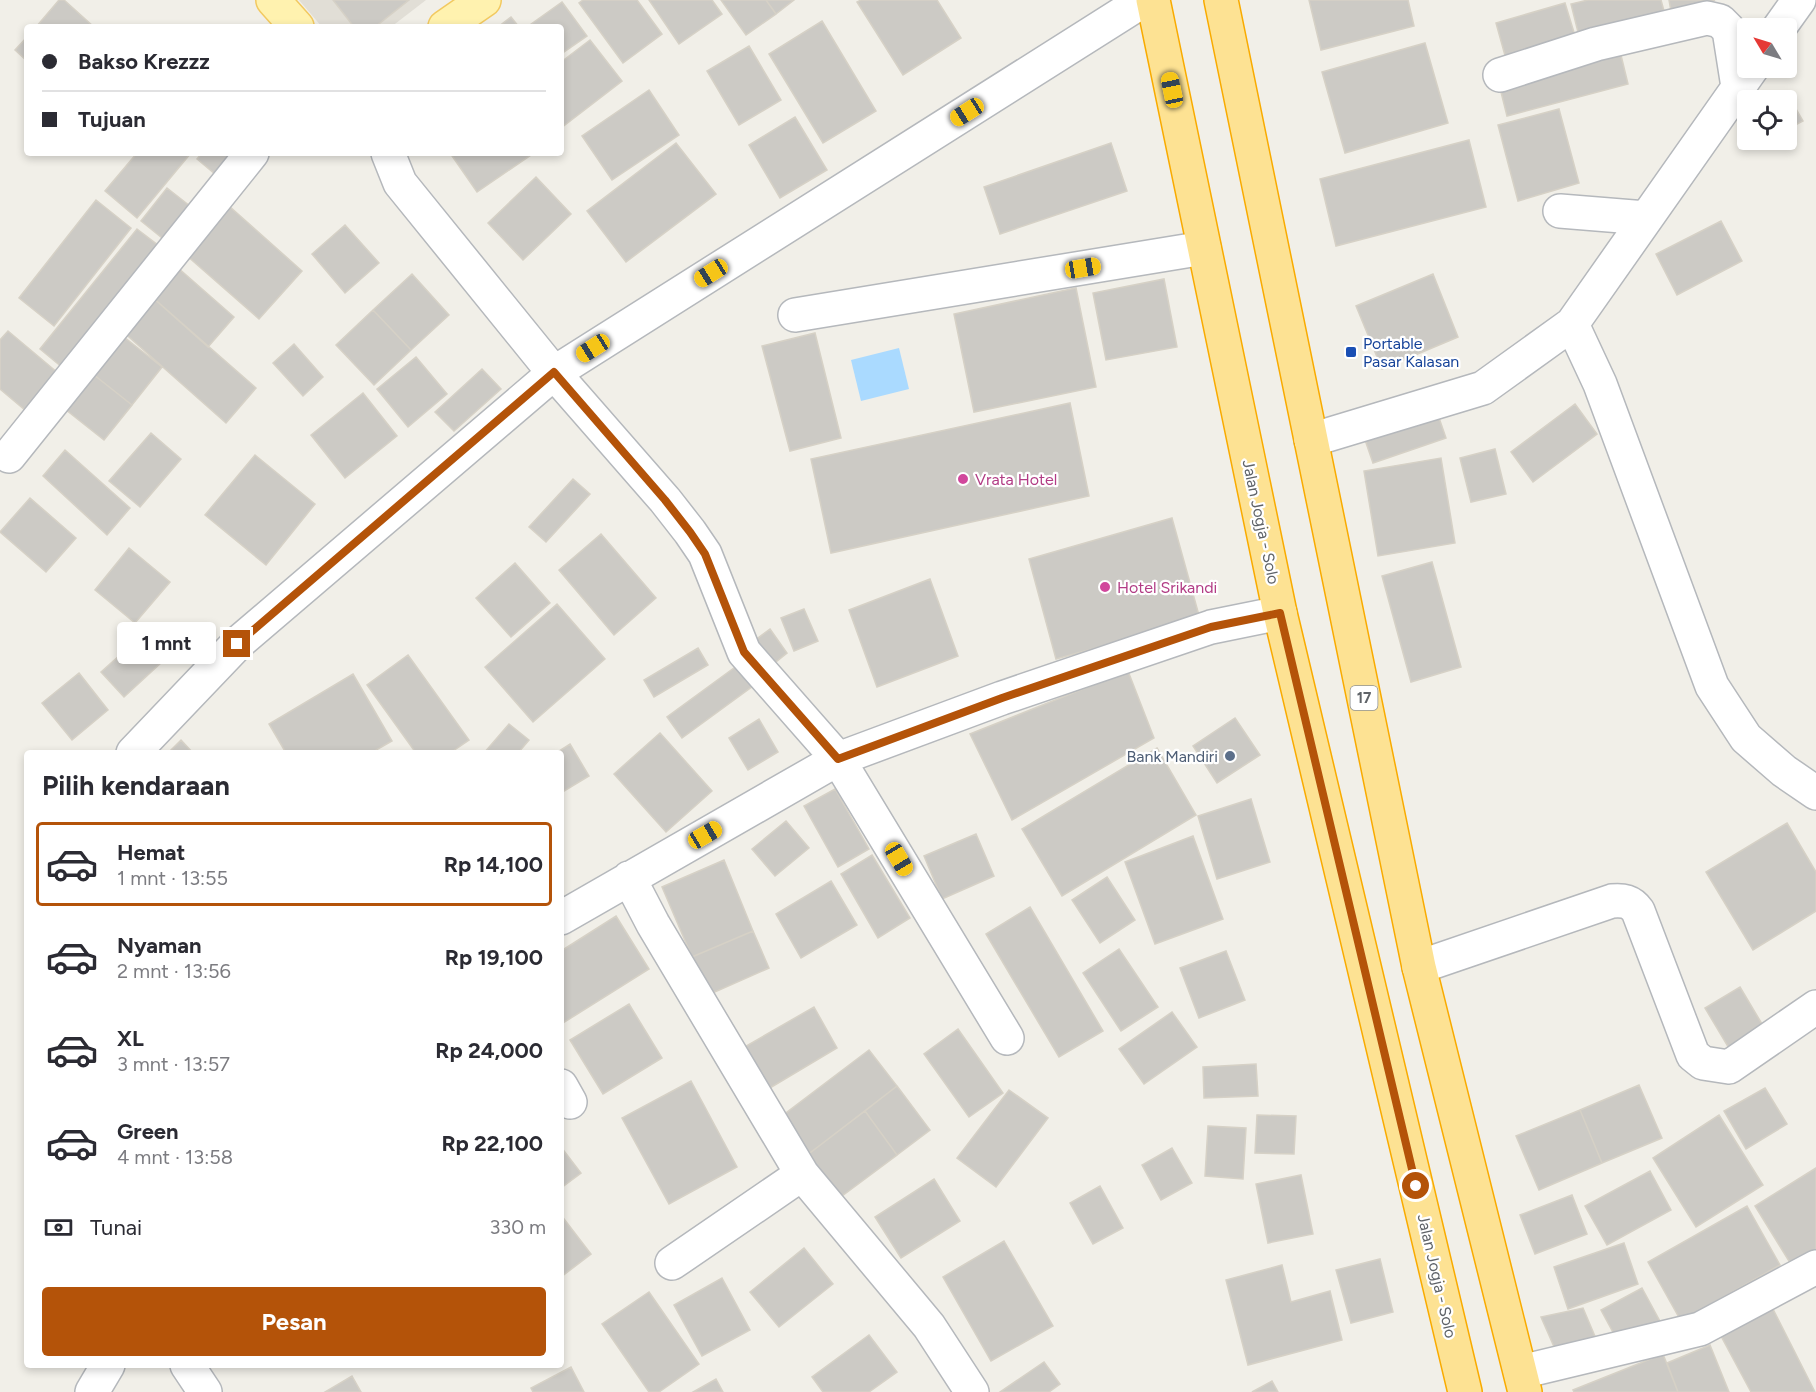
<!DOCTYPE html>
<html lang="id">
<meta charset="utf-8">
<style>
body{margin:0;font-family:Figtree,sans-serif;background:#f7f7f7;color:#2b2b33;height:100vh;display:flex;flex-direction:column;font-size:22px;white-space:nowrap}
*{box-sizing:border-box;margin:0}
p{font-size:20px;color:#7c7c81}
.icon{flex:none;width:33px;height:33px;fill:none;stroke:currentColor;stroke-width:2;stroke-linecap:round;stroke-linejoin:round}
.map{position:relative;flex:1;overflow:hidden}
.details{position:absolute;left:24px;top:750px;width:540px;height:618px;display:flex;flex-direction:column;background:#fff;border-radius:6px;box-shadow:0 3px 9px #0003}
.details>*{flex:none}
.guide{position:absolute;left:24px;top:24px;width:540px;height:132px;border-radius:6px;box-shadow:0 3px 9px #0003;display:grid;align-content:center;height:132px;padding:0 18px;background:#fff}
.needle{width:39px;rotate:308deg}
.fabs{position:absolute;left:1737px;top:18px;display:grid;gap:12px}
.fabs a{display:grid;place-items:center;width:60px;height:60px;border-radius:6px;background:#fff;box-shadow:0 3px 9px #0003;font-size:30px}
.end{position:absolute;width:27px;height:27px;margin:-14px;border:8px solid #b45309;background:#fff;box-shadow:0 0 0 3px #fff}
.from{border-radius:50%}
.bubble{position:absolute;height:42px;border-radius:6px;background:#fff;box-shadow:0 3px 9px #0003;font-size:20px;font-weight:700;line-height:42px;text-align:center}
.car{position:absolute;width:18px;height:36px;margin:-18px -9px;border-radius:8px;box-shadow:0 0 4px 2px #0007;background:linear-gradient(#f5c518 24%,#345 0 40%,#f5c518 0 76%,#345 0 86%,#f5c518 0)}
.guide b{display:flex;align-items:center;gap:21px;height:57px;font-size:22px}
.guide b+b{border-top:2px solid #e1e1e2}
.guide i{width:15px;height:15px;background:#2b2b33}
ul{padding:0;list-style:none}
li{display:flex;align-items:center;gap:18px;height:84px;margin:0 12px 9px;padding:0 6px;border:3px solid transparent;border-radius:6px}
li div{flex:1}
li b{display:block;font-size:22px}
li em{font-style:normal;font-weight:700}
li.active{border-color:#b45309}
li>.icon{width:54px;height:54px;stroke-width:1.5}
h2{padding:0 18px;font-size:27px;line-height:72px}
.pay{display:flex;align-items:center;gap:15px;height:66px;padding:0 18px;font-size:22px}
.pay p{margin-inline-start:auto}
.cta{display:flex;gap:12px;margin-top:auto;padding:12px 18px}
.cta a{flex:1;height:69px;border-radius:6px;background:#b45309;color:#fff;font-size:24px;font-weight:700;line-height:69px;text-align:center}
.map>svg:first-child{display:block}
.education{fill:#e1ded6}
.water{fill:#aadaff}
.building{fill:#cccac5;stroke:#d6d1c6;stroke-width:1.5}
.lines{fill:none;stroke-linecap:round;stroke-linejoin:round}
.minor-casing{stroke:#b5b8bc;stroke-width:36}
.major-casing{stroke:#f2c960;stroke-width:36}
.highway-casing{stroke:#f9ab00;stroke-width:36}
.minor{stroke:#fff;stroke-width:33}
.major{stroke:#fff2af;stroke-width:33}
.highway{stroke:#fde293;stroke-width:33}
.route{stroke:#b45309;stroke-width:8}
.transit-dot{fill:#1a4fb4;stroke:#fff;stroke-width:2}
.hotel-dot{fill:#d1479c;stroke:#fff;stroke-width:2}
.service-dot{fill:#5c6f8a;stroke:#fff;stroke-width:2}
.labels{text-anchor:middle;dominant-baseline:central;stroke-width:4.5;stroke-linejoin:round;paint-order:stroke}
.shield{fill:#fff;stroke:#8f9295;stroke-width:1.5}
.shield-label{font-size:15px;font-weight:bold;fill:#5f6368}
.transit-label{font-size:16px;fill:#164399;stroke:#fff;text-anchor:start}
.hotel-label{font-size:16px;fill:#b23c85;stroke:#fff;text-anchor:start}
.street-label{font-size:16px;fill:#5f6368;stroke:#fff}
.service-label{font-size:16px;fill:#4e5e75;stroke:#fff;text-anchor:end}
</style>
<div class="map">
<svg width="1816" height="1392" viewBox="0 0 1816 1392">
<rect width="100%" height="100%" fill="#f1efe8"/>
<!-- education -->
<path class="education" d="M299,0H426L391,27H322Z"/>
<!-- water -->
<path class="water" d="M899,348L909,389L861,401L851,360Z"/>
<!-- building -->
<path class="building" d="M59,0H64L94,27H36Z
M333,0H409L375,27H354Z
M583,0H637L662,34L623,63L579,3Z
M649,0H712L722,14L679,44Z
M721,0H766L776,14L746,35Z
M766,0H794L776,14Z
M861,0H937L961,38L903,75L857,2Z
M1309,0H1408L1414,26L1321,50Z
M1588,0H1661L1664,11L1578,32L1571,4Z
M1669,0H1715L1671,11Z
M562,2L587,36L561,54V27H527Z
M1565,3L1576,39L1506,59L1496,23Z
M511,17L519,27H498Z
M822,21L876,111L823,143L769,54Z
M27,37V61L15,50Z
M590,40L622,81L561,128V62Z
M1425,43L1448,123L1345,153L1322,72Z
M749,46L781,100L739,125L707,71Z
M1619,47L1628,84L1507,116L1498,80Z
M649,90L679,135L612,180L582,136Z
M1788,95L1803,121L1786,130V100H1780Z
M1559,109L1579,183L1518,201L1498,125Z
M795,117L827,170L780,198L749,145Z
M1469,140L1486,207L1336,246L1320,179Z
M676,143L716,194L626,262L587,211Z
M1111,143L1127,191L1000,234L984,187Z
M137,153H191L137,218L105,191Z
M202,153H245L222,180L197,159Z
M450,153H534L477,192Z
M536,177L571,214L523,260L488,223Z
M167,188L199,213L172,246L141,221Z
M96,200L131,228L54,326L19,298Z
M229,206L302,271L259,319L186,255Z
M1721,221L1742,261L1677,295L1656,254Z
M345,225L379,263L345,293L312,254Z
M137,229L167,252L69,373L40,349Z
M177,267L234,317L208,347L151,296Z
M412,274L449,315L411,350L373,310Z
M1433,274L1458,337L1382,369L1356,306Z
M1164,279L1177,347L1106,360L1093,293Z
M1076,288L1096,387L974,412L954,314Z
M151,296L256,388L226,423L121,330Z
M373,310L411,350L374,385L336,345Z
M8,331L64,378L32,416L0,389V340Z
M119,333L162,367L132,405L89,371Z
M815,333L841,438L790,451L762,346Z
M294,344L323,377L303,396L273,363Z
M416,357L447,394L408,427L377,389Z
M482,369L501,389L454,431L435,412Z
M89,371L132,405L104,440L61,406Z
M363,393L397,436L345,478L311,435Z
M1070,403L1089,496L831,553L811,459Z
M1575,404L1597,434L1533,482L1511,452Z
M1437,412L1446,438L1373,463L1364,437Z
M151,433L181,459L140,507L109,481Z
M1495,449L1506,494L1471,502L1460,458Z
M65,450L130,508L107,535L43,476Z
M255,455L315,504L266,565L205,515Z
M1441,458L1455,543L1378,556L1364,471Z
M573,479L590,494L546,542L529,527Z
M30,498L76,538L46,572L0,532Z
M1172,518L1200,619L1056,659L1029,559Z
M601,534L656,598L614,635L559,570Z
M129,548L170,582L135,623L95,590Z
M1432,562L1461,667L1411,682L1382,576Z
M515,563L550,603L511,637L476,598Z
M930,579L958,656L877,687L849,610Z
M557,604L605,659L533,722L485,667Z
M804,609L818,641L794,651L781,618Z
M770,629L787,653L771,666L754,641Z
M140,637L162,662L124,697L101,672Z
M698,648L708,665L654,697L644,680Z
M408,655L469,740L450,753H416L367,685Z
M738,665L753,686L682,738L667,717Z
M1128,671L1154,738L1012,820L970,734Z
M79,673L108,710L72,740L42,703Z
M353,674L392,741L371,753H286L269,724Z
M1235,718L1260,755L1217,783L1193,746Z
M759,719L778,752L748,770L729,738Z
M509,724L529,740L518,753H484Z
M660,733L712,791L666,832L614,774Z
M181,740L193,753H168Z
M570,744L589,776L561,793V753H556Z
M1157,748L1196,815L1062,896L1022,829Z
M835,789L869,849L838,867L804,806Z
M1251,799L1270,862L1217,879L1198,816Z
M786,821L809,848L775,876L752,849Z
M1787,823L1816,872V911L1753,950L1706,872Z
M976,834L994,876L942,899L924,856Z
M1193,836L1223,919L1155,944L1125,862Z
M872,855L910,918L878,938L841,874Z
M724,860L753,931L692,957L662,887Z
M1107,877L1135,920L1100,943L1072,900Z
M831,881L857,925L801,958L776,914Z
M1030,907L1103,1031L1059,1057L986,934Z
M616,916L649,969L563,1023L561,1019V951Z
M753,931L769,968L708,995L692,957Z
M1119,949L1158,1007L1121,1031L1083,973Z
M1226,951L1245,1000L1199,1018L1180,968Z
M1740,987L1768,1034L1733,1055L1705,1008Z
M629,1004L662,1058L603,1094L570,1040Z
M814,1007L837,1048L765,1091L741,1049Z
M1172,1012L1197,1047L1144,1084L1119,1049Z
M958,1029L1003,1093L969,1117L924,1054Z
M869,1050L897,1086L806,1156L778,1119Z
M1256,1064L1258,1096L1204,1098L1203,1067Z
M691,1081L737,1167L669,1204L622,1118Z
M1639,1085L1662,1138L1602,1163L1580,1110Z
M897,1086L930,1130L897,1155L865,1111Z
M1765,1088L1787,1124L1746,1149L1724,1111Z
M1009,1090L1048,1118L996,1187L957,1158Z
M1580,1110L1602,1163L1539,1190L1516,1136Z
M865,1111L897,1155L838,1199L806,1156Z
M1257,1115L1296,1116L1294,1154L1255,1153Z
M1719,1115L1763,1185L1696,1227L1653,1158Z
M1208,1126L1246,1128L1243,1179L1205,1176Z
M561,1147L581,1173L561,1188Z
M1172,1148L1192,1183L1161,1200L1142,1165Z
M1816,1168V1251L1792,1266L1755,1206Z
M1650,1171L1671,1210L1607,1245L1585,1206Z
M1301,1175L1313,1234L1268,1243L1256,1184Z
M934,1179L960,1221L901,1258L875,1217Z
M1100,1186L1123,1228L1093,1244L1070,1203Z
M1572,1195L1587,1234L1535,1254L1520,1215Z
M1747,1206L1780,1265L1681,1321L1648,1262Z
M561,1215L591,1254L561,1277Z
M1004,1241L1053,1326L991,1361L943,1277Z
M1624,1243L1638,1284L1568,1309L1554,1267Z
M804,1248L833,1284L779,1327L750,1292Z
M1380,1259L1393,1312L1351,1323L1336,1270Z
M1282,1265L1291,1302L1330,1291L1342,1340L1248,1365L1226,1280Z
M722,1278L750,1330L702,1356L674,1305Z
M1642,1288L1662,1325L1621,1347L1601,1310Z
M649,1292L699,1364L659,1392H649L602,1324Z
M1583,1308L1600,1348L1562,1365L1541,1317Z
M1773,1309L1815,1392H1751L1721,1336Z
M869,1335L897,1372L869,1392H823L812,1377Z
M1710,1345L1729,1392H1678L1667,1363Z
M1663,1354L1678,1392H1574L1573,1390Z
M1044,1362L1060,1384L1049,1392H1000Z
M571,1367L584,1392H533L531,1388Z
M352,1376L361,1392H325Z
M716,1379L723,1392H693Z
M1272,1381L1278,1392H1252Z"/>
<g class="lines">
<!-- minor casing -->
<g class="minor-casing">
<path id="minor" d="M1779,28L1799,0
M1500,75L1596,44L1707,18L1720,21L1729,30L1738,87
M388,153L400,183L554,373L665,500L690,532L705,554L744,652L838,759L1007,1038
M1560,211L1646,218
M795,315L1204,248
M1572,324L1600,384L1712,686L1746,738L1784,771L1816,793
M1311,440L1483,388L1572,324L1752,68
M9,456L252,153
M133,753L238,643L554,373L1144,0
M629,878L653,924L802,1174L929,1326L972,1392
M561,918L838,759L1002,698L1211,627L1280,613
M1419,967L1612,901C1623,900 1631,901 1638,911L1693,1055L1703,1063L1729,1067L1816,1007
M561,1086L570,1102
M672,1263L802,1174
M187,1365L205,1392
M1521,1372L1700,1329L1816,1267
M92,1392L108,1365"/>
</g>
<!-- major casing -->
<g class="major-casing">
<path id="major" d="M273,0L297,27
M445,27L484,0"/>
</g>
<!-- highway casing -->
<g class="highway-casing">
<path id="highway" d="M1153,0L1280,613L1465,1392
M1221,0L1419,967L1525,1392"/>
</g>
<!-- minor -->
<use href="#minor" class="minor"/>
<!-- major -->
<use href="#major" class="major"/>
<!-- highway -->
<use href="#highway" class="highway"/>
</g>
<g class="lines">
<!-- route -->
<path class="route" d="M237,644L554,372L665,500L690,532L705,554L744,652L838,759L1002,698L1211,627L1280,613L1416,1186"/>
</g>
<!-- markers -->
<rect class="transit-dot" x="1345" y="346" width="12" height="12" rx="3"/>
<g class="hotel-dot">
<circle cx="963" cy="479" r="6"/>
<circle cx="1105" cy="587" r="6"/>
</g>
<circle class="service-dot" cx="1230" cy="756" r="6"/>
<g class="labels">
<!-- shield labels -->
<rect class="shield" x="1350.5" y="686" width="27" height="24" rx="4.5"/>
<g class="shield-label">
<text x="1364" y="698">17</text>
</g>
<!-- transit labels -->
<g class="transit-label">
<text x="1363" y="343">Portable<tspan x="1363" dy="18">Pasar Kalasan</tspan></text>
</g>
<!-- hotel labels -->
<g class="hotel-label">
<text x="975" y="479">Vrata Hotel</text>
<text x="1117" y="587">Hotel Srikandi</text>
</g>
<!-- street labels -->
<g class="street-label">
<text transform="translate(1261 522) rotate(78)">Jalan Jogja - Solo</text>
<text transform="translate(1437 1276) rotate(77)">Jalan Jogja - Solo</text>
</g>
<!-- service labels -->
<g class="service-label">
<text x="1218" y="756">Bank Mandiri</text>
</g>
</g>
</svg>
<div class="fabs">
<a><svg class="needle" viewBox="-14 -14 28 28"><path d="M0-13l5 13h-10z" fill="#e53935"/><path d="M0 13l5-13h-10z" fill="#7c7c81"/></svg></a>
<a><svg class="icon" aria-label="locate" viewBox="0 0 24 24"><circle cx="12" cy="12" r="6"/><path d="M12 2v4M12 18v4M2 12h4M18 12h4"/></svg></a>
</div>
<i class="end from" style="left:1416px;top:1186px"></i>
<i class="end" style="left:237px;top:644px"></i>
<div class="bubble" style="left:117px;top:622px;width:99px">1 mnt</div>
<i class="car" style="left:1172px;top:90px;rotate:348deg"></i>
<i class="car" style="left:967px;top:112px;rotate:238deg"></i>
<i class="car" style="left:1083px;top:268px;rotate:81deg"></i>
<i class="car" style="left:711px;top:273px;rotate:238deg"></i>
<i class="car" style="left:593px;top:348px;rotate:238deg"></i>
<i class="car" style="left:705px;top:835px;rotate:60deg"></i>
<i class="car" style="left:899px;top:859px;rotate:149deg"></i>
<div class="guide">
<b><i class="from"></i>Bakso Krezzz</b>
<b><i></i>Tujuan</b>
</div>
<section class="details">
<h2>Pilih kendaraan</h2>
<ul>
<li class="active"><svg class="icon" aria-label="car" viewBox="0 0 24 24"><path d="M5 17H2v-5l4-1 3-4h7l3 4 3 1v5h-3M9 17h6M6 11h13"/><circle cx="7" cy="17" r="2"/><circle cx="17" cy="17" r="2"/></svg><div><b>Hemat</b><p>1 mnt · 13:55</p></div><em>Rp 14,100</em></li>
<li><svg class="icon" aria-label="car" viewBox="0 0 24 24"><path d="M5 17H2v-5l4-1 3-4h7l3 4 3 1v5h-3M9 17h6M6 11h13"/><circle cx="7" cy="17" r="2"/><circle cx="17" cy="17" r="2"/></svg><div><b>Nyaman</b><p>2 mnt · 13:56</p></div><em>Rp 19,100</em></li>
<li><svg class="icon" aria-label="car" viewBox="0 0 24 24"><path d="M5 17H2v-5l4-1 3-4h7l3 4 3 1v5h-3M9 17h6M6 11h13"/><circle cx="7" cy="17" r="2"/><circle cx="17" cy="17" r="2"/></svg><div><b>XL</b><p>3 mnt · 13:57</p></div><em>Rp 24,000</em></li>
<li><svg class="icon" aria-label="car" viewBox="0 0 24 24"><path d="M5 17H2v-5l4-1 3-4h7l3 4 3 1v5h-3M9 17h6M6 11h13"/><circle cx="7" cy="17" r="2"/><circle cx="17" cy="17" r="2"/></svg><div><b>Green</b><p>4 mnt · 13:58</p></div><em>Rp 22,100</em></li>
</ul>
<div class="pay"><svg class="icon" aria-label="cash" viewBox="0 0 24 24"><path d="M3 7h18v10H3z"/><circle cx="12" cy="12" r="2"/></svg>Tunai<p>330 m</p></div>
<div class="cta"><a>Pesan</a></div>
</section>
</div>
